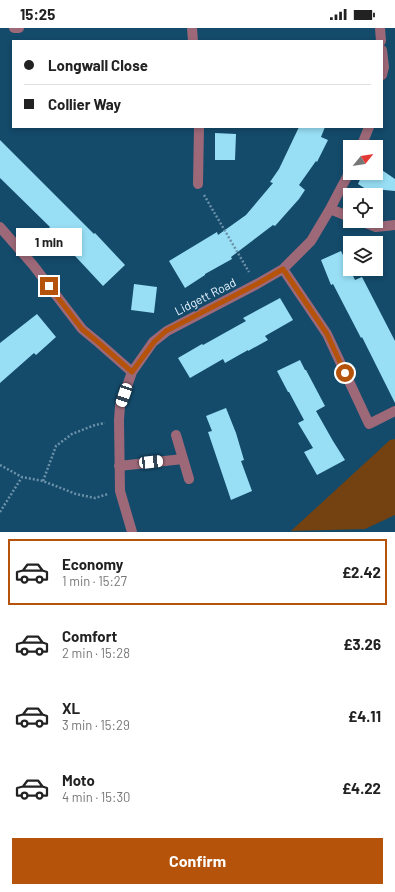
<!DOCTYPE html>
<meta charset="utf-8">
<style>
body{margin:0;font-family:Barlow,sans-serif;background:#f6f6f6;color:#222;height:100vh;display:flex;flex-direction:column;font-size:15px;white-space:nowrap}
*{box-sizing:border-box;margin:0}
p{font-size:13px;color:#767676}
.icon{flex:none;width:22px;height:22px;fill:none;stroke:currentColor;stroke-width:2;stroke-linecap:round;stroke-linejoin:round}
.map{position:relative;height:504px;overflow:hidden}
.panel{display:flex;flex-direction:column;background:#fff;flex:1}
.panel>*{flex:none}
.hud{position:absolute;left:12px;top:12px;width:371px;height:88px;border-radius:0px;box-shadow:0 2px 6px #0003;display:grid;align-content:center;height:88px;padding:0 12px;background:#fff}
.needle{width:26px;rotate:60deg}
.tools{position:absolute;left:343px;top:112px;display:grid;gap:8px}
.tools a{display:grid;place-items:center;width:40px;height:40px;border-radius:0px;background:#fff;box-shadow:0 2px 6px #0003;font-size:20px}
.end{position:absolute;width:18px;height:18px;margin:-9px;border:5px solid #b45309;background:#fff;box-shadow:0 0 0 2px #fff}
.from{border-radius:50%}
.bubble{position:absolute;height:28px;border-radius:0px;background:#fff;box-shadow:0 2px 6px #0003;font-size:13px;font-weight:700;line-height:28px;text-align:center}
.car{position:absolute;width:12px;height:24px;margin:-12px -6px;border-radius:5px;box-shadow:0 0 3px 1px #0007;background:linear-gradient(#fff 24%,#345 0 40%,#fff 0 76%,#345 0 86%,#fff 0)}
.hud b{display:flex;align-items:center;gap:14px;height:38px;font-size:15px}
.hud b+b{border-top:1px solid #e0e0e0}
.hud i{width:10px;height:10px;background:#222}
ul{padding:7px 0 0;list-style:none}
li{display:flex;align-items:center;gap:12px;height:66px;margin:0 8px 6px;padding:0 4px;border:2px solid transparent;border-radius:0px}
li div{flex:1}
li b{display:block;font-size:15px}
li em{font-style:normal;font-weight:700}
li.current{border-color:#b45309}
li>.icon{width:36px;height:36px;stroke-width:1.5}
.button{display:flex;gap:8px;margin-top:auto;padding:8px 12px}
.button a{flex:1;height:46px;border-radius:0px;background:#b45309;color:#fff;font-size:16px;font-weight:700;line-height:46px;text-align:center}
.status{display:flex;justify-content:space-between;align-items:center;height:28px;padding:0 20px;background:#fff;direction:ltr}
.status svg{height:11px;fill:currentColor}
.map>svg:first-child{display:block}
.green{fill:#744210}
.building{fill:#98dff5}
.lines{fill:none;stroke-linecap:round;stroke-linejoin:round}
.path{stroke:#6b91a9;stroke-width:2.5;stroke-dasharray:2 2;stroke-linecap:butt}
.minor{stroke:#9d6979;stroke-width:10}
.route{stroke:#b45309;stroke-width:5}
.labels{text-anchor:middle;dominant-baseline:central;stroke-width:4;stroke-linejoin:round;paint-order:stroke}
.street-label{font-size:12px;fill:#e3f3ff;stroke:#144a6a}
</style>
<div class="status"><b>15:25</b><svg viewBox="0 0 49 12"><path d="M0 12V9h3v3zM5 12V6h3v6zM10 12V3h3v9zM15 12V0h3v12zM26 1h20v11H26zM47 4h2v5h-2z"/></svg></div>
<div class="map">
<svg width="395" height="504" viewBox="0 0 395 504">
<rect width="100%" height="100%" fill="#144a6a"/>
<!-- green -->
<path class="green" d="M395,411V487L365,501L291,503L390,412Z"/>
<!-- building -->
<path class="building" d="M299,99H325L321,109L328,112L317,134L316,133L299,157L305,162L299,171L275,198L273,197L231,229L232,231L205,246V247L185,260L169,233L217,204L218,207L246,187L273,155L270,154L279,141Z
M215,105L236,106L235,132H215Z
M0,112L94,206L95,205L125,237L103,258L49,200L50,199L0,150Z
M376,138L395,151V163L374,161L372,165L358,156L363,145H376Z
M341,223L355,252L362,249L395,313V375L362,309L361,310L333,256L331,257L321,232Z
M134,256L157,259L154,285L131,282Z
M280,270L293,292L265,308L268,312L248,323V322L225,335L223,331L190,350L178,330L202,316L203,317L246,293L243,290Z
M37,286L56,309L36,327L34,325L0,355V315Z
M300,332L305,342H306L325,378L316,383L333,413L345,432L317,447L304,424L313,420L298,395L304,392L289,364H288L277,343Z
M226,380L236,405L244,432L241,433L252,463L231,472L208,404L212,403L206,388Z"/>
<g class="lines">
<!-- path -->
<path class="path" d="M204,167L249,244
M0,437L22,449L43,453L76,466L95,470L108,466
M43,453L56,418L72,406L95,397L105,395
M0,484L22,449"/>
<!-- minor -->
<path class="minor" d="M14,0H19
M192,0L193,13
M380,0L381,13
M382,22L384,39L382,47
M361,119L369,99
M198,156L199,99
M330,181L350,189
M361,193L376,199L395,197
M0,199L33,237L82,301L99,315L132,344
M283,241L327,306L369,396L395,383
M176,407L189,451
M119,438L183,431
M132,504L120,463L119,392L120,378L132,344L153,314L167,303L257,256L283,241L311,213L330,181L350,143"/>
</g>
<g class="lines">
<!-- route -->
<path class="route" d="M49,258L82,301L99,315L132,344L154,314L166,303L257,256L283,241L327,306L345,345"/>
</g>
<g class="labels">
<!-- street labels -->
<g class="street-label">
<text transform="translate(205 268) rotate(-27)">Lidgett Road</text>
</g>
</g>
</svg>
<div class="tools">
<a><svg class="needle" viewBox="-14 -14 28 28"><path d="M0-13l5 13h-10z" fill="#e53935"/><path d="M0 13l5-13h-10z" fill="#767676"/></svg></a>
<a><svg class="icon" aria-label="locate" viewBox="0 0 24 24"><circle cx="12" cy="12" r="6"/><path d="M12 2v4M12 18v4M2 12h4M18 12h4"/></svg></a>
<a><svg class="icon" aria-label="layers" viewBox="0 0 24 24"><path d="M12 4l9 5-9 5-9-5zM3 14l9 5 9-5"/></svg></a>
</div>
<i class="end from" style="left:345px;top:345px"></i>
<i class="end" style="left:49px;top:258px"></i>
<div class="bubble" style="left:16px;top:200px;width:66px">1 min</div>
<i class="car" style="left:124px;top:367px;rotate:199deg"></i>
<i class="car" style="left:151px;top:434px;rotate:84deg"></i>
<div class="hud">
<b><i class="from"></i>Longwall Close</b>
<b><i></i>Collier Way</b>
</div>
</div>
<section class="panel">
<ul>
<li class="current"><svg class="icon" aria-label="car" viewBox="0 0 24 24"><path d="M5 17H2v-5l4-1 3-4h7l3 4 3 1v5h-3M9 17h6M6 11h13"/><circle cx="7" cy="17" r="2"/><circle cx="17" cy="17" r="2"/></svg><div><b>Economy</b><p>1 min · 15:27</p></div><em>£2.42</em></li>
<li><svg class="icon" aria-label="car" viewBox="0 0 24 24"><path d="M5 17H2v-5l4-1 3-4h7l3 4 3 1v5h-3M9 17h6M6 11h13"/><circle cx="7" cy="17" r="2"/><circle cx="17" cy="17" r="2"/></svg><div><b>Comfort</b><p>2 min · 15:28</p></div><em>£3.26</em></li>
<li><svg class="icon" aria-label="car" viewBox="0 0 24 24"><path d="M5 17H2v-5l4-1 3-4h7l3 4 3 1v5h-3M9 17h6M6 11h13"/><circle cx="7" cy="17" r="2"/><circle cx="17" cy="17" r="2"/></svg><div><b>XL</b><p>3 min · 15:29</p></div><em>£4.11</em></li>
<li><svg class="icon" aria-label="car" viewBox="0 0 24 24"><path d="M5 17H2v-5l4-1 3-4h7l3 4 3 1v5h-3M9 17h6M6 11h13"/><circle cx="7" cy="17" r="2"/><circle cx="17" cy="17" r="2"/></svg><div><b>Moto</b><p>4 min · 15:30</p></div><em>£4.22</em></li>
</ul>
<div class="button"><a>Confirm</a></div>
</section>
